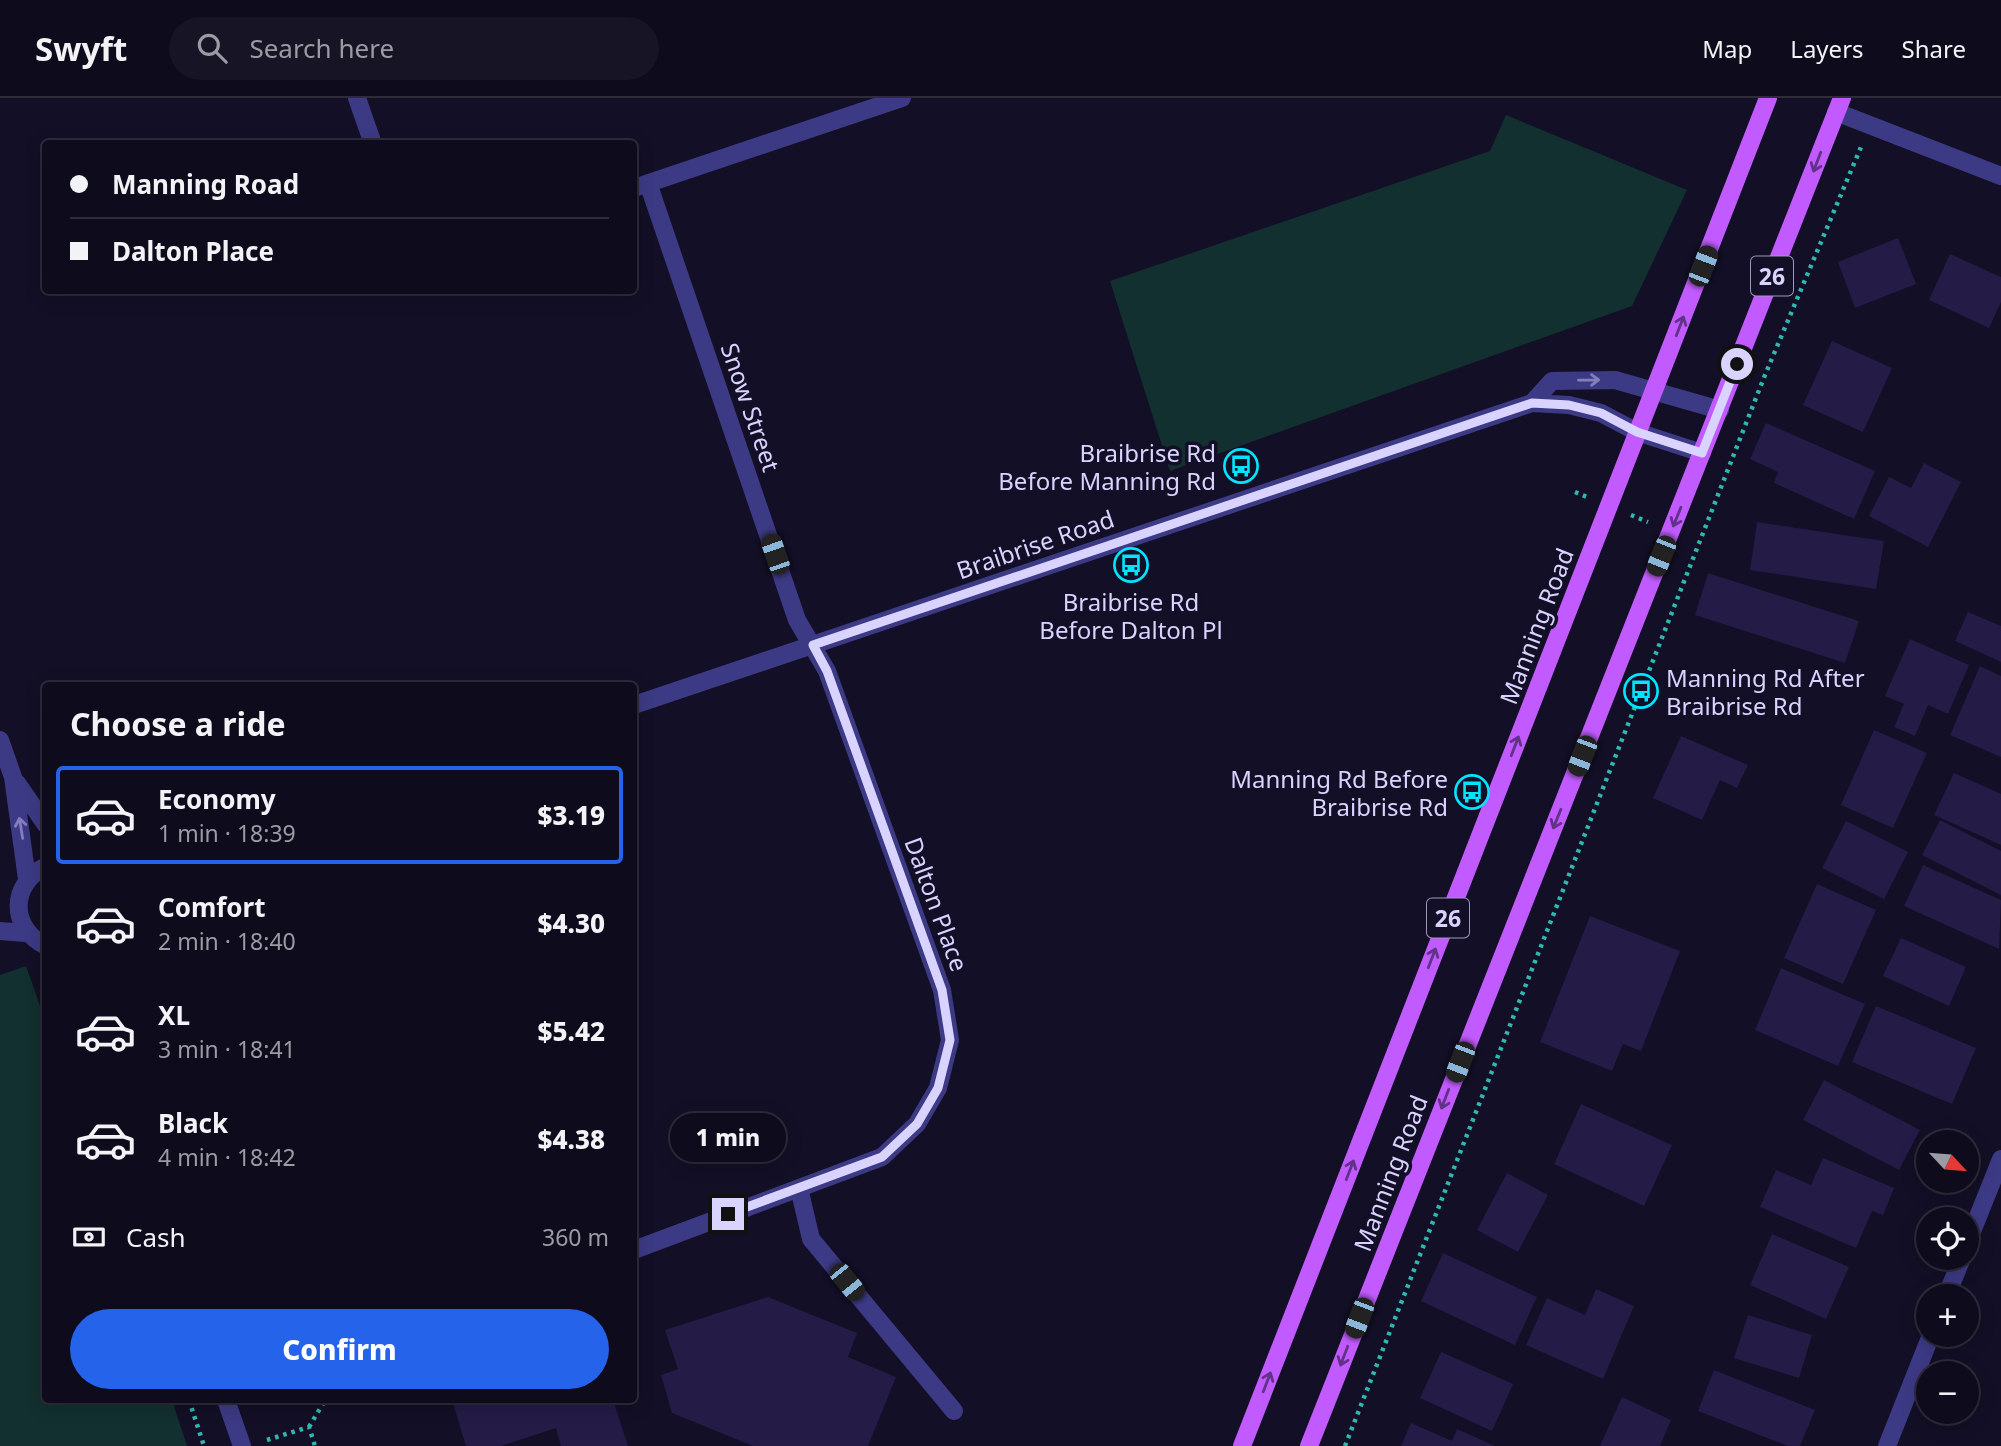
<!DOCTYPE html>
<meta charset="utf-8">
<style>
body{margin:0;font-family:"Noto Sans",sans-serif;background:#171425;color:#f1f3f6;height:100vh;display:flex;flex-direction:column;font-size:26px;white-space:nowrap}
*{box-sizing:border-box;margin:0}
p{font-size:23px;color:#9b9ba3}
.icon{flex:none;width:38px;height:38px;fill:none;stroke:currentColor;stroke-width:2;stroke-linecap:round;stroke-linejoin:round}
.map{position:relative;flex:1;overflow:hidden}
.details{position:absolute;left:42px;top:584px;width:595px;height:721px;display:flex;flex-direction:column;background:#0e0b1c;border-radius:7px;box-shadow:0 4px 18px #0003,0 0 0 2px #2e2b3b}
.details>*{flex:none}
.top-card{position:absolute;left:42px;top:42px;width:595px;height:154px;border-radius:7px;box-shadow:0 4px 18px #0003,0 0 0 2px #2e2b3b;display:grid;align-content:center;height:154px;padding:0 28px;background:#0e0b1c}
.needle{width:46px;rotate:116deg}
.buttons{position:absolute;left:1916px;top:1032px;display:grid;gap:14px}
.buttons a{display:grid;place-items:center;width:63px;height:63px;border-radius:50%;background:#0e0b1c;box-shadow:0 4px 18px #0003,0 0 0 2px #2e2b3b;font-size:35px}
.end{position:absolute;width:32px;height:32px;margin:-16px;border:9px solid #d9d4ff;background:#111;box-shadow:0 0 0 4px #111}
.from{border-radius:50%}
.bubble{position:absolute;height:49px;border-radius:24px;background:#0e0b1c;box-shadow:0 4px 18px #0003,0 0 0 2px #2e2b3b;font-size:23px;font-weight:800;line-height:49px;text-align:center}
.car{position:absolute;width:21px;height:42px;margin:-21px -10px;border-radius:9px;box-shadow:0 0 5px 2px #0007;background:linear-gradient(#222 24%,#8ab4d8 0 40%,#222 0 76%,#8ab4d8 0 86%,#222 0)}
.top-card b{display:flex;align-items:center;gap:24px;height:66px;font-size:26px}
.top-card b+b{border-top:2px solid #2e2b3b}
.top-card i{width:18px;height:18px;background:#f1f3f6}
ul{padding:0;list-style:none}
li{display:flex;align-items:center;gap:21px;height:98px;margin:0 14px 10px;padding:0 14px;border:4px solid transparent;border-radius:7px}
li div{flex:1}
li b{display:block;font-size:26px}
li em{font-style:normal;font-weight:800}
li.on{border-color:#2563eb}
li>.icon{width:63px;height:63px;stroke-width:1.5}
h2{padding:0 28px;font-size:32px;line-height:84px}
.pay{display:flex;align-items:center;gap:18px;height:77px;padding:0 28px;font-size:26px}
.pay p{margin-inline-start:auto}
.button{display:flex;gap:14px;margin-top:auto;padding:14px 28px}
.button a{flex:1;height:80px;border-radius:42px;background:#2563eb;color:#fff;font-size:28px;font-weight:800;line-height:80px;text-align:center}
header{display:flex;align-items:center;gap:42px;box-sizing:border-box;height:98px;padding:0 35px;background:#0e0b1c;border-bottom:2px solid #2e2b3b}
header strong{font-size:33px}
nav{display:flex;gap:38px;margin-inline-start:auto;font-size:24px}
.search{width:490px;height:63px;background:#171425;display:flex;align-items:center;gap:18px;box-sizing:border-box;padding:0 24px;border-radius:38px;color:#9b9ba3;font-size:26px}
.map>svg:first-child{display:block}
.green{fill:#12302f}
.building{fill:#241b47}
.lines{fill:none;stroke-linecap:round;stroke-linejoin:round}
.path{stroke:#2fb8b0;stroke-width:4.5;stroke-dasharray:3.5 5;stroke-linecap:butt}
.minor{stroke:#3d3a85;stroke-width:18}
.major{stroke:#c25bff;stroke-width:18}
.oneway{stroke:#623188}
.oneway2{stroke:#837fbc}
.route{stroke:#d9d4ff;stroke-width:9}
.labels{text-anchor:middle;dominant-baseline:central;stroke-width:7;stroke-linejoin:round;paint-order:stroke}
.shield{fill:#130f26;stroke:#9e99be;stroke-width:2}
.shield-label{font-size:23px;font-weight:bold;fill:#d9d4ff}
.street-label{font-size:24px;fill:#d9d4ff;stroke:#130f26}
.poi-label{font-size:24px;fill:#d9d4ff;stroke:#130f26;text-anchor:end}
</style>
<header>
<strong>Swyft</strong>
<div class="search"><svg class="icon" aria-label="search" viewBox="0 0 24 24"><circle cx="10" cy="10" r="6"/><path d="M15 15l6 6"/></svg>Search here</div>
<nav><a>Map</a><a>Layers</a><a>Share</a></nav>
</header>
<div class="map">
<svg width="2001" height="1348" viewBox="0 0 2001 1348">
<rect width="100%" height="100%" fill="#130f26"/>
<!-- green -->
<path class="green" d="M1506,17L1687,92L1632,208L1170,373L1110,183L1490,53Z
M26,868L46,925V1302H172L187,1348H0V877Z"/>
<!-- building -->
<path class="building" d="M1898,140L1916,186L1855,210L1838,164Z
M1950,156L2001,179V204L1989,230L1929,202Z
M1832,243L1892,270L1863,334L1803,307Z
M1766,325L1875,373L1854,421L1774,385L1778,374L1750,361Z
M1924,365L1961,384L1928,449L1869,418L1889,379L1911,390Z
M1757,424L1884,443L1876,491L1750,472Z
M1708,475L1859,523L1845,565L1695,517Z
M1968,514L2001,528V564L1955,543Z
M1910,541L1969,567L1948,616L1928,607L1915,638L1894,629L1904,606L1885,598Z
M1980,568L2001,578V659L1950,637Z
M1874,632L1927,655L1893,730L1841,707Z
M1681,638L1748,667L1737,690L1720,682L1702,722L1653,700Z
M1954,675L2001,696V747L1934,717Z
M1940,722L2001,753V797L1922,757Z
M1846,723L1908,754L1884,801L1822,770Z
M1923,767L2001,802L1999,851L1904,808Z
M1817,786L1876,812L1843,886L1784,860Z
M1590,818L1680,853L1641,953L1623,946L1612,973L1540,944Z
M1901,840L1966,869L1949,908L1883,878Z
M1781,870L1865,906L1838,968L1755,932Z
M1876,908L1976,950L1952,1006L1852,964Z
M1824,982L1920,1032L1899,1072L1803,1022Z
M1581,1006L1672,1047L1644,1108L1554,1066Z
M1823,1060L1894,1090L1883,1117L1872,1113L1856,1150L1760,1109L1776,1072L1811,1087Z
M1507,1075L1548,1097L1518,1154L1477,1132Z
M1772,1136L1849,1169L1826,1221L1750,1187Z
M1443,1155L1537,1199L1515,1247L1421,1203Z
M1596,1191L1634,1208L1603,1281L1526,1247L1547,1200L1585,1217Z
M768,1199L857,1235L848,1259L896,1279L868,1348H753L672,1315L661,1277L678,1271L665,1232Z
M1748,1217L1812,1237L1799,1280L1734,1260Z
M1441,1254L1513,1286L1492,1333L1420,1300Z
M1714,1272L1815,1312L1800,1348H1788L1698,1313Z
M1622,1299L1671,1322L1660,1348H1600Z
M452,1302H613L628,1348H561L556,1330L501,1348H466Z
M1411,1325L1452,1343L1457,1331L1495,1348H1401Z"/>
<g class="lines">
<!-- path -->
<path class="path" d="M1575,394L1587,399
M1631,417L1648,424
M189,1302L204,1348
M309,1329L324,1304L331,1302
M267,1342L309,1329L315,1348
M1345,1348L1765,277L1861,49"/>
<!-- minor -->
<path class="minor" d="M357,0L373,46
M1836,14L2001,78
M634,90L902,0
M1532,305L1552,283L1615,282L1720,312
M634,607L1532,305L1569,307L1601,315L1637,334L1702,355
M0,642L13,679L27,781
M17,685L46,727
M46,768C10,786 9,830 46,848
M0,833L26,835
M799,1090L811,1141L954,1313
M1967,1146L2001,1061
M634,1152L882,1059L917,1026L938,990L950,942L942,892L827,573L797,522L648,85
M1946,1199L1962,1160
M226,1302L242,1348
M1887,1348L1931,1237"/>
<!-- major -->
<path class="major" d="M1242,1348L1768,0
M1309,1348L1842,0"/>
</g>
<!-- one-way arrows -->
<defs><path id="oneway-shaft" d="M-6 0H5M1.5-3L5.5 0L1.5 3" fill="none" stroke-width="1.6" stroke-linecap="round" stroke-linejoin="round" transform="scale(1.75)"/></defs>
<g class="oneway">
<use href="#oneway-shaft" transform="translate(1817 64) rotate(111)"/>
<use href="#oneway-shaft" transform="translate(1680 228) rotate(-69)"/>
<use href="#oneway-shaft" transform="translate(1677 419) rotate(112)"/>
<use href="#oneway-shaft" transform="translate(1515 648) rotate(-69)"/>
<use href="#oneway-shaft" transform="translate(1557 721) rotate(112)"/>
<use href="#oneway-shaft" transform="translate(1432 860) rotate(-69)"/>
<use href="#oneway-shaft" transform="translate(1445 1001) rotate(111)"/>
<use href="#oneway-shaft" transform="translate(1350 1072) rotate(-69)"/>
<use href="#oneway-shaft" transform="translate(1344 1258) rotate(111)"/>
<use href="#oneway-shaft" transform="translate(1267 1284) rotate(-69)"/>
</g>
<g class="oneway2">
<use href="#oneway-shaft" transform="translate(1589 282) rotate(-1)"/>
<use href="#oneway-shaft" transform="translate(21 730) rotate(-99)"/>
</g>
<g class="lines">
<!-- route -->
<path class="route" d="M728,1116L882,1059L917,1026L938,990L950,942L942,892L827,573L813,547L1532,305L1569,307L1601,315L1637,334L1702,355L1737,266"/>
</g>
<!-- icons -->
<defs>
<g id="bus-ring" transform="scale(1.75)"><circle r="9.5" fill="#130f26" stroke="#00e5ff" stroke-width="1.5"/><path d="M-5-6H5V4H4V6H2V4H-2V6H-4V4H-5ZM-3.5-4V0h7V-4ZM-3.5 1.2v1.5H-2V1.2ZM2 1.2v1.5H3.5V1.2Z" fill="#00e5ff"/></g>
</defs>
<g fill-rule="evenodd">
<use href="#bus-ring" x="1241" y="368"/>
<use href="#bus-ring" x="1131" y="467"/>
<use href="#bus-ring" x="1641" y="593"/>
<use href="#bus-ring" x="1472" y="694"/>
</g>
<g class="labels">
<!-- shield labels -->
<g class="shield">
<rect x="1751" y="158.5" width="42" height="39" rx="5"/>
<rect x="1427" y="800.5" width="42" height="39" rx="5"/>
</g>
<g class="shield-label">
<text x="1772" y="178">26</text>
<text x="1448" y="820">26</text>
</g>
<!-- street labels -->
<g class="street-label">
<text transform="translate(751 309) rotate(71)">Snow Street</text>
<text transform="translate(1035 446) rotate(-19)">Braibrise Road</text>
<text transform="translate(1536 528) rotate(-69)">Manning Road</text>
<text transform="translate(937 806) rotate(70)">Dalton Place</text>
<text transform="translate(1390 1075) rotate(-69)">Manning Road</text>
</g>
<!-- poi labels -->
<g class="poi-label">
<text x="1216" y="354">Braibrise Rd<tspan x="1216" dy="28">Before Manning Rd</tspan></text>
<text x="1131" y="503" text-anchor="middle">Braibrise Rd<tspan x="1131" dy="28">Before Dalton Pl</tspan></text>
<text x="1666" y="579" text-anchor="start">Manning Rd After<tspan x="1666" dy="28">Braibrise Rd</tspan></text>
<text x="1448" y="680">Manning Rd Before<tspan x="1448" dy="28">Braibrise Rd</tspan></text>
</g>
</g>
</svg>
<div class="buttons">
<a><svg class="needle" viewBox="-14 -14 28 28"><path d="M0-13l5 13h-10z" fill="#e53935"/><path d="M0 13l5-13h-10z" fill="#9b9ba3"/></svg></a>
<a><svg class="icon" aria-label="locate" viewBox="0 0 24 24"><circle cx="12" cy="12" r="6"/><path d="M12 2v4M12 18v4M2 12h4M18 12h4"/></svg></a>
<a>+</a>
<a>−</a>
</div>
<i class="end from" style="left:1737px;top:266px"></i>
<i class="end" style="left:728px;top:1116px"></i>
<div class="bubble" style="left:670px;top:1015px;width:116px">1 min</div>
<i class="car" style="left:1703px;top:168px;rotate:21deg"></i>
<i class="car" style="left:775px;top:456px;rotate:341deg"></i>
<i class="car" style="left:1661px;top:458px;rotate:202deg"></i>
<i class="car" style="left:1582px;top:658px;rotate:201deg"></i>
<i class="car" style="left:1460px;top:964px;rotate:201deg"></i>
<i class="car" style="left:847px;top:1184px;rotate:141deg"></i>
<i class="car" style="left:1359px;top:1220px;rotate:201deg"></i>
<div class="top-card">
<b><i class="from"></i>Manning Road</b>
<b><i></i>Dalton Place</b>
</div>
<section class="details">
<h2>Choose a ride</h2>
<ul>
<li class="on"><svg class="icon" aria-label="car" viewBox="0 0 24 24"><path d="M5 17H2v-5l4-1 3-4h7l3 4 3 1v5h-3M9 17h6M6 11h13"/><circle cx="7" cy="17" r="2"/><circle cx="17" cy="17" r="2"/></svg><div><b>Economy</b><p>1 min · 18:39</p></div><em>$3.19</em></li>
<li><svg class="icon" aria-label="car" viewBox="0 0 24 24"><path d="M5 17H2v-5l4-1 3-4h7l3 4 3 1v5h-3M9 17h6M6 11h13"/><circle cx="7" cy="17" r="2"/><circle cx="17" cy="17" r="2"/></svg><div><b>Comfort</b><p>2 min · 18:40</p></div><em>$4.30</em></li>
<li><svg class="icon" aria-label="car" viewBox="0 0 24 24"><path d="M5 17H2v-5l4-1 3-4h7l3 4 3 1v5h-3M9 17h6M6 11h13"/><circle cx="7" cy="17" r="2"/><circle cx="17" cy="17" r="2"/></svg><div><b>XL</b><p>3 min · 18:41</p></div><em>$5.42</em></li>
<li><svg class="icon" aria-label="car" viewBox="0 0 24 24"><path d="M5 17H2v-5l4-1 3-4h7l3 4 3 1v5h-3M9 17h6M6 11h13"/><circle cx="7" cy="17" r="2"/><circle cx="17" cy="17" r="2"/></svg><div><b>Black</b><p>4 min · 18:42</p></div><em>$4.38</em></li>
</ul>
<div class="pay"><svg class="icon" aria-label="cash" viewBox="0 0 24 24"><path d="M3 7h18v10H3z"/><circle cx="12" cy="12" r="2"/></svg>Cash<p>360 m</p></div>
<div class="button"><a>Confirm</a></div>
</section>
</div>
